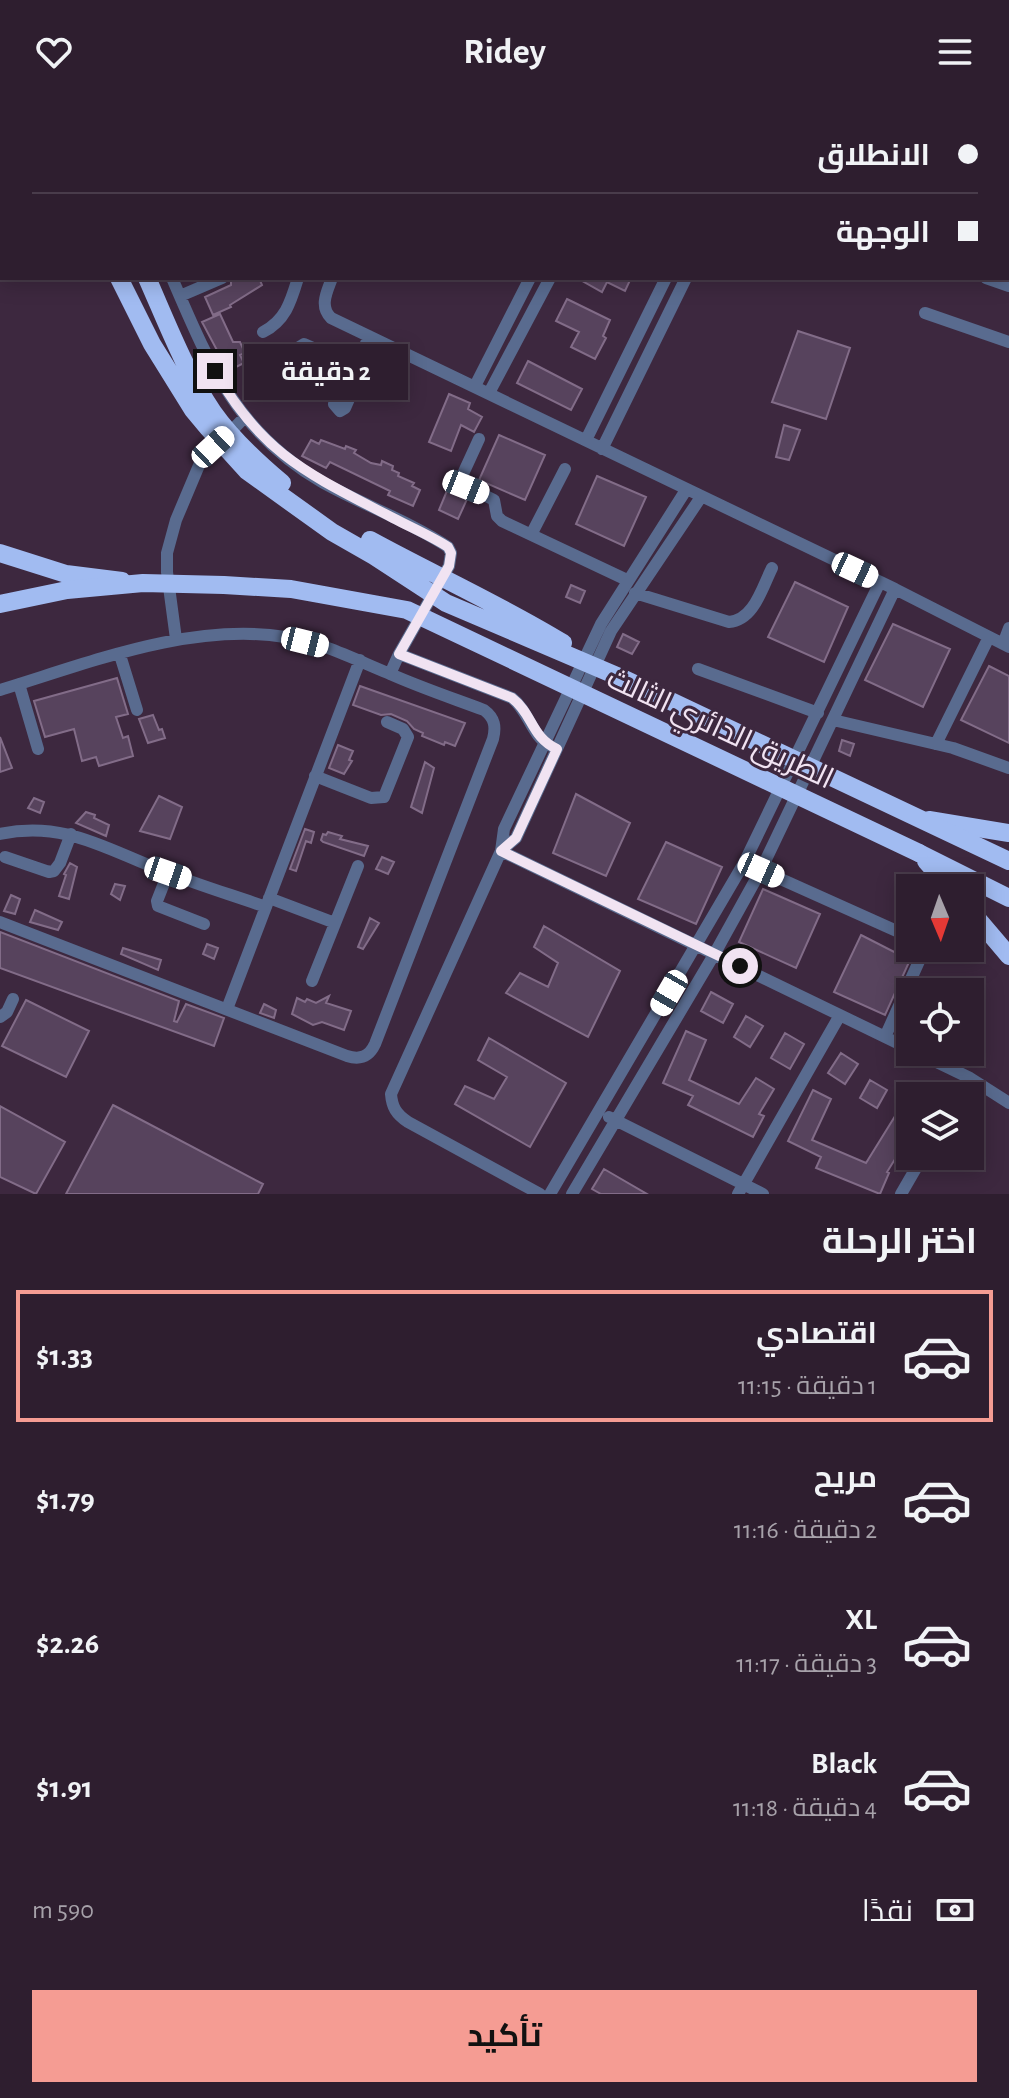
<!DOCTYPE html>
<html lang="ar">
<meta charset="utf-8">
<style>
body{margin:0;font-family:"Alegreya Sans",Cairo,sans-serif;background:#362737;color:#f1f3f6;direction:rtl;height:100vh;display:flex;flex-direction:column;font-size:30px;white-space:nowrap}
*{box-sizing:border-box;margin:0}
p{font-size:26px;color:#a7a2aa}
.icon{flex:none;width:44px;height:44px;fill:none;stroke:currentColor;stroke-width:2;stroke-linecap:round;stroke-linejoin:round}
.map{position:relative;height:1090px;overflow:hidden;direction:ltr}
.drawer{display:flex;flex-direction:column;background:#2e1e2f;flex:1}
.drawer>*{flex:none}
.banner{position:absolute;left:0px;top:0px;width:1010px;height:176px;box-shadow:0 4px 20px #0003,0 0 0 2px #493c4b;direction:rtl;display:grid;align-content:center;height:176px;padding:0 32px;background:#2e1e2f}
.needle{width:52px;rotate:178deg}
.tools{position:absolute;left:896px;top:770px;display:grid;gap:16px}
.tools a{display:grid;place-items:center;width:88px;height:88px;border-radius:0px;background:#2e1e2f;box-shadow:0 4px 20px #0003,0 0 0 2px #493c4b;font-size:40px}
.end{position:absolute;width:36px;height:36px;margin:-18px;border:10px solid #f1e3f2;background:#111;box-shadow:0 0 0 4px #111}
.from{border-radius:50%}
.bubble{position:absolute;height:56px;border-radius:0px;background:#2e1e2f;box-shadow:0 4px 20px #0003,0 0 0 2px #493c4b;font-size:26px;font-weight:700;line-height:56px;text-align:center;direction:rtl}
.car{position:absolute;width:24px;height:48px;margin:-24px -12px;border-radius:10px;box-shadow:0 0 6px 2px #0007;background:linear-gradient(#fff 24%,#345 0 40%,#fff 0 76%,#345 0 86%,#fff 0)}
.banner b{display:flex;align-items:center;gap:28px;height:76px;font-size:30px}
.banner b+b{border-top:2px solid #493c4b}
.banner i{width:20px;height:20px;background:#f1f3f6}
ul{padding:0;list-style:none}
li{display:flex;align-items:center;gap:24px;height:132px;margin:0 16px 12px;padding:0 16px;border:4px solid transparent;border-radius:0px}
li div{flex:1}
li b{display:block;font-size:30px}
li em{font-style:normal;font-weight:700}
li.active{border-color:#f59c93}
li>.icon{width:72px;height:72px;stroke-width:1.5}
h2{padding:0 32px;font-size:36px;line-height:96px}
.pay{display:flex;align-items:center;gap:20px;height:88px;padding:0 32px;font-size:30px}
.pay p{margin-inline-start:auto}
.primary-button{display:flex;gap:16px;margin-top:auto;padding:16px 32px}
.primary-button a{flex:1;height:92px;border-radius:0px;background:#f59c93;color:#111;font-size:32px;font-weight:700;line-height:92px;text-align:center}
header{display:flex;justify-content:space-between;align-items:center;height:104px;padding:0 32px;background:#2e1e2f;font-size:36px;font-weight:700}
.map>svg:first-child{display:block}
.building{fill:#57435d;stroke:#826c88;stroke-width:2}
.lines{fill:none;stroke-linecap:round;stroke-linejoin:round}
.minor{stroke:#596b8f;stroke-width:12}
.highway{stroke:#a1bbf1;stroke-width:18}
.highway-bridge{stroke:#a1bbf1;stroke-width:18}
.route{stroke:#f1e3f2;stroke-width:10}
.labels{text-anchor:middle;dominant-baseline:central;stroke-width:6;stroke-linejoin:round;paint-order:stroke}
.street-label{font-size:30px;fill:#f1e3f2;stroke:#3d283f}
</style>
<header><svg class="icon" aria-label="menu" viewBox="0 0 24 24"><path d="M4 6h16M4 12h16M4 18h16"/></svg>Ridey<svg class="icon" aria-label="heart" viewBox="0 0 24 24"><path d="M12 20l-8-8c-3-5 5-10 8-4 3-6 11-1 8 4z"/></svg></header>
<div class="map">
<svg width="1009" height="1090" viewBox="0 0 1009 1090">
<rect width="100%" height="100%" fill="#3d283f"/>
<!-- building -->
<path class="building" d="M234,174H259L262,181L230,201L231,203L213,211L205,193L231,181V176Z
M577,174H631L625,187L607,178L602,188Z
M567,195L610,216L603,232L606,234L595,255L571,243L579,228L556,217Z
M220,210L233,238H240L245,249L240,251L244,259L228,267L202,218Z
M798,227L850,244L826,315L772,298Z
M528,257L582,285L571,306L517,279Z
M449,290L470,299L468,305L482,313L474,328L461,321L451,347L429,338Z
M784,321L800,326L789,356L776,353Z
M499,331L545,351L525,396L479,376Z
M311,336L319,340L321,336L345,345L346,342L356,346L354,349L371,359L381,361L382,357L393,362L392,366L399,369L398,372L414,379L412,382L420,386L413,402L388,391L390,387L330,358L326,364L302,352Z
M597,372L646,393L624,442L576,420Z
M449,382L468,393L458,415L439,406Z
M795,478L848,503L824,558L768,533Z
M571,481L585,487L580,499L566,493Z
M893,520L950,545L923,603L865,576Z
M623,530L639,538L632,550L617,543Z
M989,562L1009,572V639L961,616Z
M117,574L128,610L116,613L123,634L128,632L133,652L99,662L96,653L82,657L74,625L45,633L34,597Z
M360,582L465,619L455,642L445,638L444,641L422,632L423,629L414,625L407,617L391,610L381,611L353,601Z
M153,611L159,626L162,625L165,634L148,639L139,615Z
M0,633L12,664L0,668Z
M842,636L854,640L850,652L839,647Z
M338,641L353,647L349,656L352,657L344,670L329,664Z
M425,658L434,664L422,709L411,703Z
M576,690L630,719L606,772L553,749Z
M159,692L182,703L170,735L140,727Z
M34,694L44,698L40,709L28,704Z
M86,708L95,711L94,714L109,721L106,732L76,719Z
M305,725L314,728L311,739L306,737L296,767L290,765Z
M328,728L342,732L340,735L368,742L364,752L323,738L321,736L323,730L326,731Z
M666,738L722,763L696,820L638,795Z
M382,753L394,758L388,770L376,765Z
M70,759L77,763L69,795L59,792L66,771L64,770Z
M115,780L125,782L120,796L111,790Z
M763,785L820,810L796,864L739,838Z
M11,791L20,795L15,810L4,807Z
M35,806L62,818L58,826L30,818Z
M370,814L379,819L363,845L358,843Z
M544,822L620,867L588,933L506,889L520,869L548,883L558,859L534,843Z
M0,828L179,897L174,917L177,918L186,900L224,914L214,942L0,864Z
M861,831L910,856L885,911L834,888Z
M207,840L218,844L214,855L203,850Z
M123,844L161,856L158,866L121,850Z
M711,888L733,900L723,919L701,907Z
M329,892L326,899L351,907L344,926L322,918L313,921L292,910L297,894L305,898L307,895L316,899Z
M26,896L89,927L66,973L2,942Z
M970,896L982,901L970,925Z
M264,900L276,906L274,914L260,909Z
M746,912L763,922L750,943L734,933Z
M686,927L706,936L689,976L739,1000L756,974L774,985L759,1010L764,1012L753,1033L688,1001L693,992L663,979Z
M785,929L804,940L790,965L771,954Z
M489,934L566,979L530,1043L455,1000L465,982L494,995L507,973L478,956Z
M841,949L858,960L845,980L828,969Z
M870,976L887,986L877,1004L860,994Z
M813,986L831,995L812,1036L866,1059L910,988V1031L887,1068L889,1069L880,1090L816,1064L821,1053L788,1037Z
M113,1001L263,1080L258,1090H66Z
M0,1002L65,1038L36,1090L0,1073Z
M604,1065L647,1090H601L592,1085Z"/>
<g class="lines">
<!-- minor -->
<path class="minor" d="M97,0V2
M314,0L320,2
M954,0L961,2
M998,0L1005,2
M395,2L396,0
M611,2L612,0
M634,2L635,0
M752,2L753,0
M770,2L771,0
M1008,16H1009
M172,174C209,260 237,329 322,378C363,401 409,417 448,443L451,449L449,462L399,550L390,570
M332,174C327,188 319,202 331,214L895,485L1009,543
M986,174L1009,182
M180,192L222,174
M925,209L1009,238
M263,228C286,216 291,197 298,174
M354,269L369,232
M348,270L355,272L356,279L345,304L340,307L334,300L344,272Z
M281,279L296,245L304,240L356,263
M475,282L530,174
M489,289L550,174
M479,335L462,372L464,381L494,396L497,412L502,417L627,476
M586,336L666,174
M602,345L686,174
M532,429L565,365
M635,489L729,518C754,516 762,484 772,464
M176,535L167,468V449L176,416L200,359L244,314
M1003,540L1009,524
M399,550L512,594C529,607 531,632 551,642
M120,551L137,606
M698,565L818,609
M19,580L38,645
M0,586C89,559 191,518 285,533C321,538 354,555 388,569C419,583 452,594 484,606C495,614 496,623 493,635L375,940C369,953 360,956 347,952L0,818
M833,616L953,644L1009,664
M936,640L989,533
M315,672L371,694L384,693L408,633L403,625L387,618
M0,730C65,716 107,746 166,768C198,781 232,791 266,803
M501,747L910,945
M501,747L516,734L611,527L701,393
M5,753L49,768L54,767L60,759L71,730
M754,763L910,833
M168,769L157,797L158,802L204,820
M269,794L335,819
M312,877L358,762
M227,905L360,556
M0,913L7,908L13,895
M885,933L920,855L922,844
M916,948L970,974L1009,999
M959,992L970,974
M609,1013L763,1090
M540,1090L408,1018C396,1010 392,1003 391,990L501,747L504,725L601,520L686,386
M550,1090L744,759L880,478
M572,1090L715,849L761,766L895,485
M738,1090L840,911
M901,1090L923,1052"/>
<!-- highway -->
<path class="highway" d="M62,0L63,2
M0,22L2,23
M0,449L66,470L122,477
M929,716L1009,729
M919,749L1009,794
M926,757L950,784
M970,806L1009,852"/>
<!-- highway-bridge -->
<path class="highway-bridge" d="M119,174L152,240L193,306L208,324L247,367L332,428L374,452L446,499L624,575L1009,757
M147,174C167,219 185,267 213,308C232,335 257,358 282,379
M370,436C434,471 501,501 563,539
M0,500L67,486L143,479L224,481L291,485L407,506L919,749"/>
</g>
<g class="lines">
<!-- route -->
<path class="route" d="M215,267C263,352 311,371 393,414C412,424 431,432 448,443L451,449L449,462L399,550L512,594C533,610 531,633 557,645L516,734L501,747L740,862"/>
</g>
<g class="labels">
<!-- street labels -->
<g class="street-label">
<text transform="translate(720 625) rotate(25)">الطريق الدائري الثالث</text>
</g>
</g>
</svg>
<div class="tools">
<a><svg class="needle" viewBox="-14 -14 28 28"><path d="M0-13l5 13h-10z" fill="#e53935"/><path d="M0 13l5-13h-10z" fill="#a7a2aa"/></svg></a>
<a><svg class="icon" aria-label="locate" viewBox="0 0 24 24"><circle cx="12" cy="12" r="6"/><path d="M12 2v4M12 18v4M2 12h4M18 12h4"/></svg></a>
<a><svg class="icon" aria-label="layers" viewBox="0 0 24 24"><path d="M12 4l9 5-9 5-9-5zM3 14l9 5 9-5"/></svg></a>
</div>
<i class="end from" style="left:740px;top:862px"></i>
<i class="end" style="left:215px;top:267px"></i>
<div class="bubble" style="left:244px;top:240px;width:164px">2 دقيقة</div>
<i class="car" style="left:213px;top:343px;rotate:47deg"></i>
<i class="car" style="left:466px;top:383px;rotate:112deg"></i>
<i class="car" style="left:855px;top:466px;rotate:115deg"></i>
<i class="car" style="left:305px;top:538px;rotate:104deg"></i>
<i class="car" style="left:761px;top:766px;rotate:114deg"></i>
<i class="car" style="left:168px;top:769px;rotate:109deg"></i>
<i class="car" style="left:669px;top:889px;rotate:210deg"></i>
<div class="banner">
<b><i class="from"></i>الانطلاق</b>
<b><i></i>الوجهة</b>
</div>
</div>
<section class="drawer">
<h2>اختر الرحلة</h2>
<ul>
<li class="active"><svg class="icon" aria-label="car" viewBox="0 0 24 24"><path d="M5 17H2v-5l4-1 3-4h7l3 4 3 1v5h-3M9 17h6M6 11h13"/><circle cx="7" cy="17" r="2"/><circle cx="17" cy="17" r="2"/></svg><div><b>اقتصادي</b><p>1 دقيقة · 11:15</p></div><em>$1.33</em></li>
<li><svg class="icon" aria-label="car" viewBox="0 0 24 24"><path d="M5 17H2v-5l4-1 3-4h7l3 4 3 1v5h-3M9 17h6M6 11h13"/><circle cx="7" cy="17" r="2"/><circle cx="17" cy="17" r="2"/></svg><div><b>مريح</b><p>2 دقيقة · 11:16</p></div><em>$1.79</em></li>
<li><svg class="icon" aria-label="car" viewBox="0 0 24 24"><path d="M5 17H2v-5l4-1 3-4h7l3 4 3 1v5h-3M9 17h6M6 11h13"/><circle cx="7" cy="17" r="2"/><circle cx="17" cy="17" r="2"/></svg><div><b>XL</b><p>3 دقيقة · 11:17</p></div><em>$2.26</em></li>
<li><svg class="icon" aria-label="car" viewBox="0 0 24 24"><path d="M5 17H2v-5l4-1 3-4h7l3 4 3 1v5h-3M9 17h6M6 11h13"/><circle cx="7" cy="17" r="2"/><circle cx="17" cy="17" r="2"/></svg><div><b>Black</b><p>4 دقيقة · 11:18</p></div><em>$1.91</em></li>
</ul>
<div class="pay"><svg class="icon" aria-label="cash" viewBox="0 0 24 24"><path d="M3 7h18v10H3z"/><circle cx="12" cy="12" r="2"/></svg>نقدًا<p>590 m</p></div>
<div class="primary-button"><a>تأكيد</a></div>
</section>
